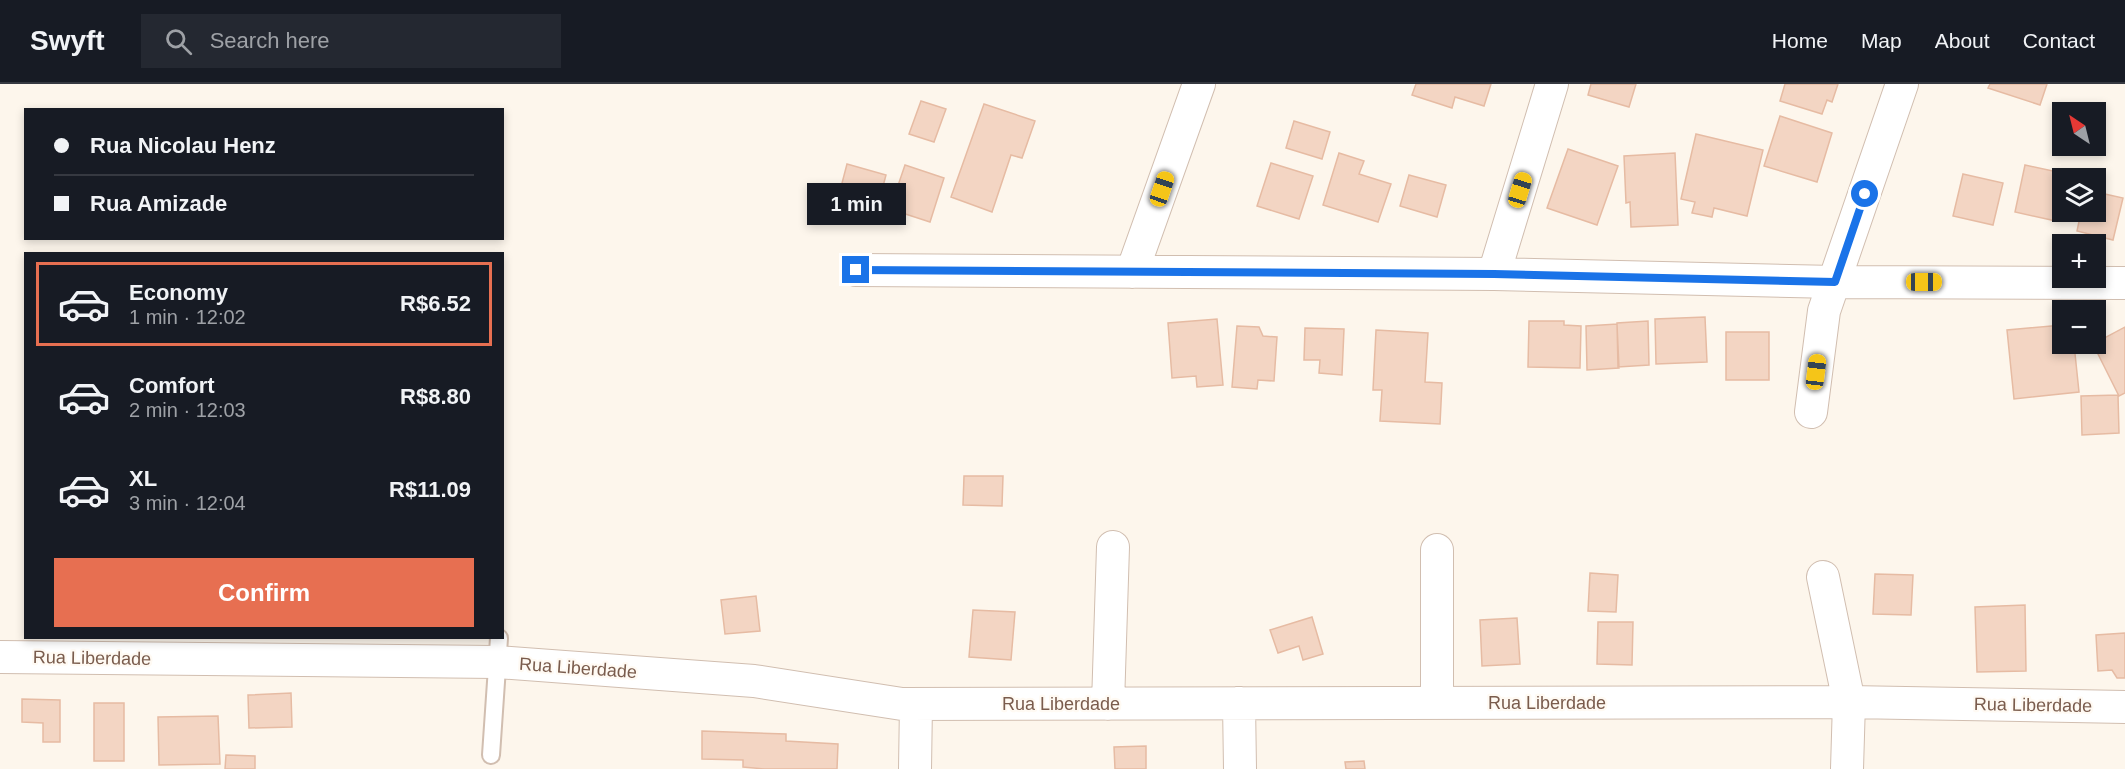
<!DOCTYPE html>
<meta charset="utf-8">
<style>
body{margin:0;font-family:Arial,sans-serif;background:#242831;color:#f1f3f6;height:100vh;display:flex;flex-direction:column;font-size:22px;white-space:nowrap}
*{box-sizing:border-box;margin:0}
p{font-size:20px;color:#9ea1a6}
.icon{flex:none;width:33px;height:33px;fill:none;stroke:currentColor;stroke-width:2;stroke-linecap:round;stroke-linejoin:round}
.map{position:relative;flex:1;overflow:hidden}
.details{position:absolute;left:24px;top:168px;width:480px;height:387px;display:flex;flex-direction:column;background:#171b24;border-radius:0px;box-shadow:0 3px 9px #0003}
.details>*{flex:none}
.guide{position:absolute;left:24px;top:24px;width:480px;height:132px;border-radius:0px;box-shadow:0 3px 9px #0003;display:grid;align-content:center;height:132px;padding:0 30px;background:#171b24}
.needle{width:39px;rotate:325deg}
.fabs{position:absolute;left:2052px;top:18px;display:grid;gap:12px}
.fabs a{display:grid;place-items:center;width:54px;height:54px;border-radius:0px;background:#171b24;box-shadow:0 3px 9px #0003;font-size:30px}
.end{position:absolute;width:27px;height:27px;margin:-14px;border:8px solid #1a73e8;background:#fff;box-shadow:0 0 0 3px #fff}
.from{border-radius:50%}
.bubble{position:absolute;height:42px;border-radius:0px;background:#171b24;box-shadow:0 3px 9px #0003;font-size:20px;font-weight:800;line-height:42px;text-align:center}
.car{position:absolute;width:18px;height:36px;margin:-18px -9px;border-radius:8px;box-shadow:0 0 4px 2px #0007;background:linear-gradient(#f5c518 24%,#345 0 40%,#f5c518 0 76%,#345 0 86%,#f5c518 0)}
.guide b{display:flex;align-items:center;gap:21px;height:57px;font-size:22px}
.guide b+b{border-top:2px solid #363941}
.guide i{width:15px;height:15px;background:#f1f3f6}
ul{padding:10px 0 0;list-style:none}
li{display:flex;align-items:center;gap:18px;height:84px;margin:0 12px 9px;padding:0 18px;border:3px solid transparent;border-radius:0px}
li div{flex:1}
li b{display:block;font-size:22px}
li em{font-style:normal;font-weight:800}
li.active{border-color:#e76f51}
li>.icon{width:54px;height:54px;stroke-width:1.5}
.action{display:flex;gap:12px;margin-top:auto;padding:12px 30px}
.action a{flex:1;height:69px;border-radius:0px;background:#e76f51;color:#fff;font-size:24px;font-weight:800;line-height:69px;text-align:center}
header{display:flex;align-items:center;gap:36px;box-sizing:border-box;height:84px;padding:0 30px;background:#171b24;border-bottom:2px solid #363941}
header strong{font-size:28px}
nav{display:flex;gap:33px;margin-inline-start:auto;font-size:21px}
.search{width:420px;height:54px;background:#242831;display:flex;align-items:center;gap:15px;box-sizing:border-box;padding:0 21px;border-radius:0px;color:#9ea1a6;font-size:22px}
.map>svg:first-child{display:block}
.building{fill:#f3d5c3;stroke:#e6bba3;stroke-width:1.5}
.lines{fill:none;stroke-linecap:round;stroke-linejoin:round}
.lane-casing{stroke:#d1beb0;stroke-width:20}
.street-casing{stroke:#d1beb0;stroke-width:34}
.lane{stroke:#fff;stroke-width:16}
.street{stroke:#fff;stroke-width:32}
.route{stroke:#1a73e8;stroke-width:8}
.labels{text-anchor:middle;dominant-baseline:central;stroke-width:4.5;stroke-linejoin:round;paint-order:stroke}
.street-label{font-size:18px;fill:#7a5c4d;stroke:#fffaf3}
</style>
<header>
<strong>Swyft</strong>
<div class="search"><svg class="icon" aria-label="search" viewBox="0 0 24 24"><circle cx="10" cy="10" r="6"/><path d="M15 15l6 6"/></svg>Search here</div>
<nav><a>Home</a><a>Map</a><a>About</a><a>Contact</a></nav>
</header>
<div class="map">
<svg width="2125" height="685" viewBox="0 0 2125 685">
<rect width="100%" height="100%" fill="#fdf6ec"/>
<!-- building -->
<path class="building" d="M1416,0H1491L1484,22L1455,13L1452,24L1412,11Z
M1591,0H1636L1629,23L1588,11Z
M1785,0H1838L1832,18L1827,16L1822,30L1780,17Z
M1990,0H2047L2040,21L1988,4Z
M921,17L946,25L934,58L909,50Z
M984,20L1035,37L1022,74L1011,71L992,128L951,113Z
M1780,32L1832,49L1817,98L1764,82Z
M1294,37L1330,48L1322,75L1286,64Z
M1696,50L1763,66L1747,132L1714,124L1712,133L1692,129L1695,118L1681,115Z
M1568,65L1618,82L1597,141L1547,124Z
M1339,69L1364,77L1359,90L1391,100L1378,138L1323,121Z
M1675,69L1678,141L1631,143L1630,118L1626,119L1624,72Z
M1271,79L1313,92L1299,135L1257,122Z
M847,80L886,91L874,136L835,126Z
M905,81L944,94L930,138L890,125Z
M2025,81L2067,90L2065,94H2062L2056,137L2015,128Z
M1963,90L2003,99L1993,141L1953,132Z
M1409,91L1446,101L1437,133L1400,122Z
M2096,108L2123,114L2113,156L2077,147L2081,128H2096Z
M1705,233L1707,278L1656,280L1655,235Z
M1217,235L1223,301L1197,303L1196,292L1172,294L1168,239Z
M1529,237H1564V241L1581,242L1580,284L1528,283Z
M1648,237L1649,281L1618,283L1617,239Z
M1617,240L1619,284L1587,286L1586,242Z
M2062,241V260H2074L2079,308L2014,315L2007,246Z
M1237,242L1259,243L1263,252L1277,253L1274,297L1258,296L1257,305L1232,303Z
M2125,243V309L2119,312L2093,260Z
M1305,244L1344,245L1342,291L1319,289L1320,276H1304Z
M1376,246L1428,249L1425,298L1442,299L1440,340L1380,337L1382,306H1373Z
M1726,248H1769V296H1726Z
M2118,311L2119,349L2082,351L2081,312Z
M964,392H1003L1002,422L963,421Z
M1590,489L1618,491L1616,528L1588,527Z
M1875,490L1913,491L1911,531L1873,530Z
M756,512L760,547L725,550L721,516Z
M2025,521L2026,587L1977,588L1975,523Z
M973,526L1015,528L1011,576L969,573Z
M1312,533L1323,570L1303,576L1299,562L1278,569L1270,546Z
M1517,534L1520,580L1482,582L1480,536Z
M1598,538H1633L1632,581L1597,580Z
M2125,549V594H2117L2112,586L2098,587L2096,551Z
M291,609L292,643L249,644L248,611Z
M22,615L60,616V658H43V639L22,638Z
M94,619H124V677H94Z
M218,632L220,680L159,681L158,633Z
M702,647L786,650V657L838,660L837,685H765L743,683V676L702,675Z
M1146,662V685H1115L1114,663Z
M226,671L255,672V685H225Z
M1364,677L1365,685H1346L1345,678Z"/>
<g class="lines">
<!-- lane casing -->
<g class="lane-casing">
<path id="lane" d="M491,671L499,554"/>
</g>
<!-- street casing -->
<g class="street-casing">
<path id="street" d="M856,186L1494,190L1835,198L2125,199
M1132,188L1199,0
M1494,190L1552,0
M1811,328L1824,227L1902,0
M1437,466V619
M1823,493L1849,618L1847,685
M0,573L497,578L754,597L902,620L1849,618L2125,623
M1239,619L1240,685
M1108,620L1113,463
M915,685L916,620"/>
</g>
<!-- lane -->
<use href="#lane" class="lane"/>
<!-- street -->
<use href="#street" class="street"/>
</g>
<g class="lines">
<!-- route -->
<path class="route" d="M856,186L1494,190L1835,198L1865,110"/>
</g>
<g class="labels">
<!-- street labels -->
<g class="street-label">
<text transform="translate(92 574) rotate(1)">Rua Liberdade</text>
<text transform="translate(578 584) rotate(4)">Rua Liberdade</text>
<text x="1547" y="619">Rua Liberdade</text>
<text x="1061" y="620">Rua Liberdade</text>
<text transform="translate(2033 621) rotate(1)">Rua Liberdade</text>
</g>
</g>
</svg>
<div class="fabs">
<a><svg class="needle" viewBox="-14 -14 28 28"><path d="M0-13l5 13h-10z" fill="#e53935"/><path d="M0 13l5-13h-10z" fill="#9ea1a6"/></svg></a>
<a><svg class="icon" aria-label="layers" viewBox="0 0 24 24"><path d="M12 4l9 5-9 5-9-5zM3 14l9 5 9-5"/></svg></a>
<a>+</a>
<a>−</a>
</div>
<i class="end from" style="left:1865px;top:110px"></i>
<i class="end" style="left:856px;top:186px"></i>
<div class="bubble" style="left:807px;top:99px;width:99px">1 min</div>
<i class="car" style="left:1162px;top:105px;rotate:19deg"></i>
<i class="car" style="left:1520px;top:106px;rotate:17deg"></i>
<i class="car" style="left:1924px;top:198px;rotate:90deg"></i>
<i class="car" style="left:1816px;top:288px;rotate:7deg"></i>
<div class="guide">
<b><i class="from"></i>Rua Nicolau Henz</b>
<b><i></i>Rua Amizade</b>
</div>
<section class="details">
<ul>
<li class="active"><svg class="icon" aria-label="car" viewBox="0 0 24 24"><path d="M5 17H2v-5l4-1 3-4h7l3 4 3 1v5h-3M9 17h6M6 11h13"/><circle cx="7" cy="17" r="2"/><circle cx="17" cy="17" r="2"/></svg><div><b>Economy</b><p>1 min · 12:02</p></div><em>R$6.52</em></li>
<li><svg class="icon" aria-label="car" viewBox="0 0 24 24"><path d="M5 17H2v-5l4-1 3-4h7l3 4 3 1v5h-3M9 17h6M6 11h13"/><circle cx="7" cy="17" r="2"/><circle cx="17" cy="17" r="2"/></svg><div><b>Comfort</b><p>2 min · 12:03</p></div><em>R$8.80</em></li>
<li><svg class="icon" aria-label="car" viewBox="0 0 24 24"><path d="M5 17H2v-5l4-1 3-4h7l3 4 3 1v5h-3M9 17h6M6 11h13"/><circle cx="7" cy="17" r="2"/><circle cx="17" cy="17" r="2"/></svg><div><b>XL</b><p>3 min · 12:04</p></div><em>R$11.09</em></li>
</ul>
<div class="action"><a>Confirm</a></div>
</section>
</div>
